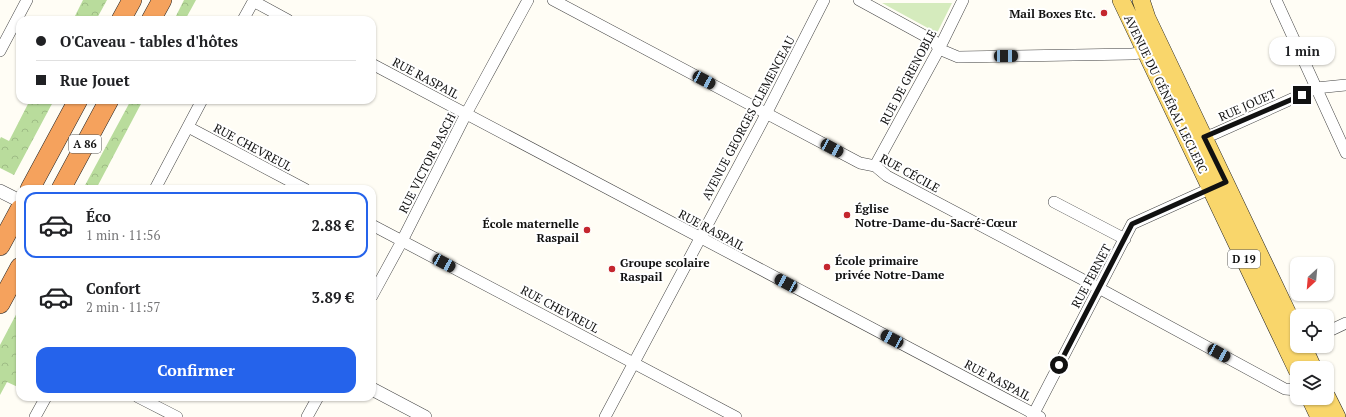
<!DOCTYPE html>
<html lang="fr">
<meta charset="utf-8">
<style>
body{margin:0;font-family:"PT Serif",serif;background:#f2f2f2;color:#202124;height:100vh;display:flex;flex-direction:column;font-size:15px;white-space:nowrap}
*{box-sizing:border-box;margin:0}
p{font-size:13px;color:#757577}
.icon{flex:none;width:22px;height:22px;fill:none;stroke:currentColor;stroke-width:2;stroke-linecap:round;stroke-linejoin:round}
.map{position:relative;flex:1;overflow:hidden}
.side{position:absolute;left:16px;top:185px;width:360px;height:216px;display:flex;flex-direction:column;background:#fff;border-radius:12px;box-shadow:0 1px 3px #0004}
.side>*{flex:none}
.guide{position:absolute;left:16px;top:16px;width:360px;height:88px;border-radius:12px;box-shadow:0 1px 3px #0004;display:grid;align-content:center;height:88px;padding:0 20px;background:#fff}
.needle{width:26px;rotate:206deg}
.fabs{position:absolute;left:1290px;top:257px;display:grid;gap:8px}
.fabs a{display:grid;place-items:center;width:44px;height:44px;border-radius:8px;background:#fff;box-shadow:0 1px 3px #0004;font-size:20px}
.end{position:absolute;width:18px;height:18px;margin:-9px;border:5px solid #111;background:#fff;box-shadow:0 0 0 2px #fff}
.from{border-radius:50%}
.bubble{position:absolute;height:28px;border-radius:12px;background:#fff;box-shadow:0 1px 3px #0004;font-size:13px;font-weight:800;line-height:28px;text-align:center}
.car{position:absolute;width:12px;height:24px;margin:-12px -6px;border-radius:5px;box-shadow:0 0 3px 1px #0007;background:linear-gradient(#222 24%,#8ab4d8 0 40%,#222 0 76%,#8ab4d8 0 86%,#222 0)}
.guide b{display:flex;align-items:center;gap:14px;height:38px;font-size:15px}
.guide b+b{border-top:1px solid #e0e0e0}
.guide i{width:10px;height:10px;background:#202124}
ul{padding:7px 0 0;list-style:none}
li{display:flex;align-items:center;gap:12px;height:66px;margin:0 8px 6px;padding:0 12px;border:2px solid transparent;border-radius:12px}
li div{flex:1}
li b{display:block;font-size:15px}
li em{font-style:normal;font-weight:800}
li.selected{border-color:#2563eb}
li>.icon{width:36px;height:36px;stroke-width:1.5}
.cta{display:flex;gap:8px;margin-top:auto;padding:8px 20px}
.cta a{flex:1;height:46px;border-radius:12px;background:#2563eb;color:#fff;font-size:16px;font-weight:800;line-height:46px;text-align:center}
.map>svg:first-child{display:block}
.grass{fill:#d5ebbd}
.forest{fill:url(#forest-crowns)}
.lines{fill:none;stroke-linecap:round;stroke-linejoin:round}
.minor-casing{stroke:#444;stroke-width:12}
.tertiary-casing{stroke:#444;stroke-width:14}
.primary-casing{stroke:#222;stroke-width:18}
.motorway-casing{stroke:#222;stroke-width:20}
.minor{stroke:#fff;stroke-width:11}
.tertiary{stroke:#fff;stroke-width:13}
.primary{stroke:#f9d66b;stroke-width:17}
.motorway{stroke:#f5a25d;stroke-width:19}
.route{stroke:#111;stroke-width:5}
.poi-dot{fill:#c4262e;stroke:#fff;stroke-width:1.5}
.labels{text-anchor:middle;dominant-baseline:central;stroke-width:4;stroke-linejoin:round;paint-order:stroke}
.shield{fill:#fff;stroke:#585858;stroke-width:1}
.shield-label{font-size:11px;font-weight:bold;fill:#111}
.poi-label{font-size:12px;font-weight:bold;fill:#111;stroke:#fff;text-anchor:start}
.street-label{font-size:12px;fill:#111;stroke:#fff}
</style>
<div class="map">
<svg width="1346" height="417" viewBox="0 0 1346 417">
<defs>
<pattern id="forest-crowns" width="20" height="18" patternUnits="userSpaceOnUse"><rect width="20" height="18" fill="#b9dc9c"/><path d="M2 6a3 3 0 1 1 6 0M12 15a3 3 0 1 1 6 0" fill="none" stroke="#9ebc85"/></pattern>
</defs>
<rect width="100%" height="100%" fill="#fffdf5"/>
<!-- grass -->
<path class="grass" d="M882,3H952L937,33Z"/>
<!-- forest -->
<path class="forest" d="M83,0H107L96,20H73Z
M184,0H196L185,20H174Z
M30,100H54L14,175L0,168V139L1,137L9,141Z
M131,100H143L96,189H83Z
M20,307V388L7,382L0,395V345Z"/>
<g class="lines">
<!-- minor casing -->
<g class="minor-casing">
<path id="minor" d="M553,0L860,163L875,166L887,176L1093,285L1285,389L1297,390
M859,0L934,41L939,49L958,57L1132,54L1146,52
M1276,0L1346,153
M253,1L288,20
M243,20L254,0
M0,51L27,0
M372,64L1040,417
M188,127L305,189
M1198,134L1204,137L1214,134L1316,88L1346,85
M875,166L939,49L963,0
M155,189L202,100
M1054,202L1125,239
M372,225L736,417
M372,296L402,241L466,114L528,0
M1327,332L1346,323
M138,397L177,417
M35,417L46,397
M307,417L318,397
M605,417L762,122L824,0
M1032,417L1132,224L1216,186"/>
</g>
<!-- tertiary casing -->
<g class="tertiary-casing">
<path id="tertiary" d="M0,191L20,201
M372,389L425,417"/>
</g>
<!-- primary casing -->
<g class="primary-casing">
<path id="primary" d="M1121,0L1297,370
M1141,0L1147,18L1297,333
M1303,346L1313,368
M1327,397L1337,417
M1310,398L1319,417"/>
</g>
<!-- motorway casing -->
<g class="motorway-casing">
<path id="motorway" d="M121,20L132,0
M151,20L162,0
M30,189L78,100
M61,189L109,100
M0,246L20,209
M0,304L20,267"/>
</g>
<!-- minor -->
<use href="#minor" class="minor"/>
<!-- tertiary -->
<use href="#tertiary" class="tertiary"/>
<!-- primary -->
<use href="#primary" class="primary"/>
<!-- motorway -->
<use href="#motorway" class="motorway"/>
</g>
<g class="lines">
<!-- route -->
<path class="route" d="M1059,365L1132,224L1226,182L1204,137L1302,95"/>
</g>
<!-- markers -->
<g class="poi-dot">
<circle cx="1104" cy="13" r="4"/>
<circle cx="847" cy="215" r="4"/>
<circle cx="587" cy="230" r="4"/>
<circle cx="827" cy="267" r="4"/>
<circle cx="612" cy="269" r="4"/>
</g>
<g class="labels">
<!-- shield labels -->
<g class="shield">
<rect x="69" y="135" width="32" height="18" rx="3"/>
<rect x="1228" y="250" width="32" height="18" rx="3"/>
</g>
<g class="shield-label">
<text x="85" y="144">A 86</text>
<text x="1244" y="259">D 19</text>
</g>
<!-- poi labels -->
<g class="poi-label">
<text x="1096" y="13" text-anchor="end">Mail Boxes Etc.</text>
<text x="855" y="208">Église<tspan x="855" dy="14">Notre-Dame-du-Sacré-Cœur</tspan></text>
<text x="579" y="223" text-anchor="end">École maternelle<tspan x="579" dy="14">Raspail</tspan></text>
<text x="835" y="260">École primaire<tspan x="835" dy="14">privée Notre-Dame</tspan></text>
<text x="620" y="262">Groupe scolaire<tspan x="620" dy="14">Raspail</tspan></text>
</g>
<!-- street labels -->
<g class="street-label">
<text transform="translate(908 77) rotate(-62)">RUE DE GRENOBLE</text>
<text transform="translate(426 78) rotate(28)">RUE RASPAIL</text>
<text transform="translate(1166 94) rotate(64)">AVENUE DU GÉNÉRAL LECLERC</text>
<text transform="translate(1247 105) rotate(-24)">RUE JOUET</text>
<text transform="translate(748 118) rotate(-62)">AVENUE GEORGES CLEMENCEAU</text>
<text transform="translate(253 147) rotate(28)">RUE CHEVREUL</text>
<text transform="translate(427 163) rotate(-63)">RUE VICTOR BASCH</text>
<text transform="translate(910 173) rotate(29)">RUE CÉCILE</text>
<text transform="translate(712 230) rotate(28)">RUE RASPAIL</text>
<text transform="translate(1091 276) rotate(-62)">RUE FERNET</text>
<text transform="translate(560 309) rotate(28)">RUE CHEVREUL</text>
<text transform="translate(998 380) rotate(28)">RUE RASPAIL</text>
</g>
</g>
</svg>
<div class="fabs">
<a><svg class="needle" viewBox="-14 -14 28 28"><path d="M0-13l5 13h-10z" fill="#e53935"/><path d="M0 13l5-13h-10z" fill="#757577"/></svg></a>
<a><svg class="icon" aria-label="locate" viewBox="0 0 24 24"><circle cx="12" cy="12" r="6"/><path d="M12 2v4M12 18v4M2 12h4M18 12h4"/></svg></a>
<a><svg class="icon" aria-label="layers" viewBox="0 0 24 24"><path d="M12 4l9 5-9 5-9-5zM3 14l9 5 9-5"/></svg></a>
</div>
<i class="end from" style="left:1059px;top:365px"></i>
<i class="end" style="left:1302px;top:95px"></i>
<div class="bubble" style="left:1269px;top:37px;width:66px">1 min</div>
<i class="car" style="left:1006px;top:56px;rotate:89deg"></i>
<i class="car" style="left:704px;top:80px;rotate:118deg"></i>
<i class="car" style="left:832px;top:148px;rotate:118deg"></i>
<i class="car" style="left:444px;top:263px;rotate:118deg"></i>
<i class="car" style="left:786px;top:283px;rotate:298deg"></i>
<i class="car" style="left:892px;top:339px;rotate:298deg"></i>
<i class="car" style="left:1219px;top:353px;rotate:119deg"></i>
<div class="guide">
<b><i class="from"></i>O'Caveau - tables d'hôtes</b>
<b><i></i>Rue Jouet</b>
</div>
<section class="side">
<ul>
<li class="selected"><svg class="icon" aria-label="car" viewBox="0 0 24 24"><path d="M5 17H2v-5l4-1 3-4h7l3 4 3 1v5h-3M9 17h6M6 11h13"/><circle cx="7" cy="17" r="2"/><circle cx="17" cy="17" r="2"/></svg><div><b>Éco</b><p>1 min · 11:56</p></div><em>2.88 €</em></li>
<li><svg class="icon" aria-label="car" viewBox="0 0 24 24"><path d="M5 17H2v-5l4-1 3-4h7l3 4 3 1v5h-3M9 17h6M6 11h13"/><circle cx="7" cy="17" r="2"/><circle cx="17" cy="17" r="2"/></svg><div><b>Confort</b><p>2 min · 11:57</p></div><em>3.89 €</em></li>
</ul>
<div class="cta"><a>Confirmer</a></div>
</section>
</div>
